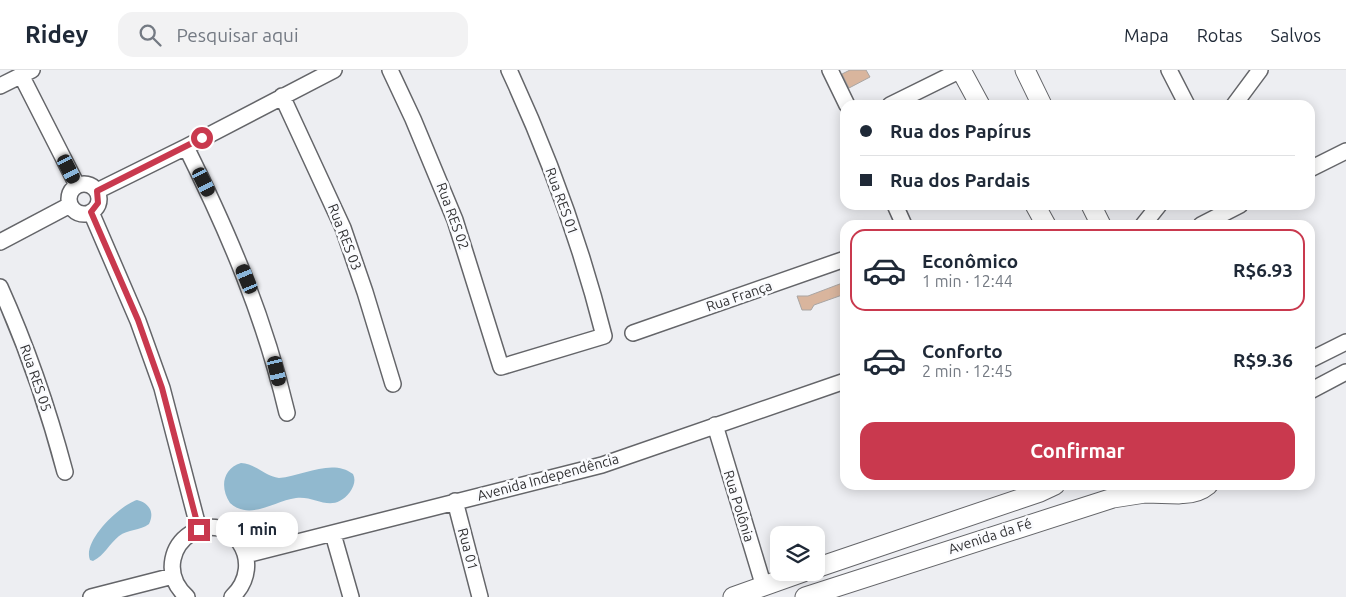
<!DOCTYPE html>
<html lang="pt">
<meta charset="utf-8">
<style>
body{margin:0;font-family:Ubuntu,sans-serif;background:#f2f2f3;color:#1f2937;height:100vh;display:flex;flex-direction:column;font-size:19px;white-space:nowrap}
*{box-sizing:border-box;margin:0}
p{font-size:16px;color:#747a83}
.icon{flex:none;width:28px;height:28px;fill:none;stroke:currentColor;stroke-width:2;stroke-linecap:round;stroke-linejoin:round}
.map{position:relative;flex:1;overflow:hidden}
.side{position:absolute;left:840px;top:150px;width:475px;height:270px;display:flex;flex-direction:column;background:#fff;border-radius:15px;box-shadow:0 2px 12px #0003}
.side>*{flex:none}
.guide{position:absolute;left:840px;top:30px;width:475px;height:110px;border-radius:15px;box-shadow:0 2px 12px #0003;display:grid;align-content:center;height:110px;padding:0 20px;background:#fff}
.fabs{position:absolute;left:770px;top:456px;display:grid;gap:10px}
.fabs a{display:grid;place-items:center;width:55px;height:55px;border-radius:10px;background:#fff;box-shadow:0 2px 12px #0003;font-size:25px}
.end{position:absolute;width:22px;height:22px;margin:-11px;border:6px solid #c9394e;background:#fff;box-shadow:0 0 0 2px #fff}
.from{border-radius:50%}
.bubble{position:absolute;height:35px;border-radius:15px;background:#fff;box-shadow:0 2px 12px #0003;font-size:16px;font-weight:700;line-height:35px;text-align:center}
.car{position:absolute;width:15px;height:30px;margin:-15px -8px;border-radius:6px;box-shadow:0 0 4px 1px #0007;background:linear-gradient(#222 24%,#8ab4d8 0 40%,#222 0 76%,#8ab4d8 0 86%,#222 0)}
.guide b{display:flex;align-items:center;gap:18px;height:48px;font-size:19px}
.guide b+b{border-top:1px solid #e0e1e3}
.guide i{width:12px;height:12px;background:#1f2937}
ul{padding:9px 0 0;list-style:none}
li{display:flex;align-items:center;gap:15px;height:82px;margin:0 10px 8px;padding:0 10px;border:2px solid transparent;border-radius:15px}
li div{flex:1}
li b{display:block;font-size:19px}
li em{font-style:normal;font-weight:700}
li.current{border-color:#c9394e}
li>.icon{width:45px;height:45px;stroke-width:1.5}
.cta{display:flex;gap:10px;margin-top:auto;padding:10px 20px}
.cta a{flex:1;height:58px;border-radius:15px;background:#c9394e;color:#fff;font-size:20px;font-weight:700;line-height:58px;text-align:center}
header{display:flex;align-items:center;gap:30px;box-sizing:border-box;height:70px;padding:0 25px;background:#fff;border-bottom:1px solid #e0e1e3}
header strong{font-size:24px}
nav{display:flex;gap:28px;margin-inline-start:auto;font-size:18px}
.search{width:350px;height:45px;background:#f2f2f3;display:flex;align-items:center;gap:12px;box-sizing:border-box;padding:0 18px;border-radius:15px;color:#747a83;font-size:19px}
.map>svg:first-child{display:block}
.water{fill:#91b9cf}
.building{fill:#d9b59d;stroke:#a9a5a3}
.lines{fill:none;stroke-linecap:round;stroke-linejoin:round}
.minor-casing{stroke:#646569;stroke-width:18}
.major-casing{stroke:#646569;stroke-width:21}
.minor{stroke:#fff;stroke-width:15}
.major{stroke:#fff;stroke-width:19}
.route{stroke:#c9394e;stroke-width:6}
.labels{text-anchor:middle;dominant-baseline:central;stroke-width:5;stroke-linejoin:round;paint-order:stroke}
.street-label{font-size:14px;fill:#2f2f31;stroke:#fafbfe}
</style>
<header>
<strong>Ridey</strong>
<div class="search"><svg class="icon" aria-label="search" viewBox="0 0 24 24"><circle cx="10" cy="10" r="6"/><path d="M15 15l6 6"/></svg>Pesquisar aqui</div>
<nav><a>Mapa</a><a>Rotas</a><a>Salvos</a></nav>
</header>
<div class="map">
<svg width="1346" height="527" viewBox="0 0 1346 527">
<rect width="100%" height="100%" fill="#edeef2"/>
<!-- water -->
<path class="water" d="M241,393C256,394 265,406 279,408C303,406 332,388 353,404C356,410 354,416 350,422C332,445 316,425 296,428C274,431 250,451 230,433C220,418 222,399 241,393Z
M137,430C149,433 155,442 149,454C140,461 128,459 119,466C109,474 105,485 93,491L90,490C82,471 120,435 137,430Z"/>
<!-- building -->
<path class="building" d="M850,0H866L870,7L849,18L842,4Z
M845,212V224L814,235L811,240H802L797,226H808Z"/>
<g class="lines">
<!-- minor casing -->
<g class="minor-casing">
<path id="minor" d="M390,0L413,49L455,150L501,297L604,266C581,175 549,86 509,0
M830,0L847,35
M1169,0L1187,35
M21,5L77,115
M0,16L32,0
M282,26L343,158L365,222L393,314
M890,35L961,0
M1234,35L1260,0
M186,77C230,166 264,246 287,343
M1310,99L1346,81
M69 129a15 15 0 1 1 30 0a15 15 0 1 1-30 0Z
M97,121L186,77L334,0
M895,135L904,155
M91,142L138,251L162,318L199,460
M1143,155L1159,135
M1201,155L1240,135
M0,172L70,135
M0,217C27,277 48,338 65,402
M633,263L845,189
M1310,290L1346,272
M1310,321L1346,302
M715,355L764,517
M455,431L480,527
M333,464L351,527
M246,485L602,395L845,311
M91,527L173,506
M187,527C176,517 170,504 173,489C175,479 181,470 190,464C231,438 268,493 232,527"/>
</g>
<!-- major casing -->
<g class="major-casing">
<path id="major" d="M961,0L980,35
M1025,0L1042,35
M1035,135L1046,155
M1091,135L1101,155
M1167,421C1182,425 1196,425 1208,415
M816,498L1040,422L1055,415
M733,527L803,502
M805,527L1113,428L1145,423L1179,424"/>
</g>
<!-- minor -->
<use href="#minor" class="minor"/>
<!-- major -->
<use href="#major" class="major"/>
</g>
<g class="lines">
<!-- route -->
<path class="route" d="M199,460L162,318L138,250L91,142L98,133L97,121L202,68"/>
</g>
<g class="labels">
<!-- street labels -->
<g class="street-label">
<text transform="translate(562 131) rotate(70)">Rua RES 01</text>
<text transform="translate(453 146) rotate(70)">Rua RES 02</text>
<text transform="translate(345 167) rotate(69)">Rua RES 03</text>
<text transform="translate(739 226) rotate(-19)">Rua França</text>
<text transform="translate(36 308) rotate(71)">Rua RES 05</text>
<text transform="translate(548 407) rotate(-15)">Avenida Independência</text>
<text transform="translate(739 436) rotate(73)">Rua Polônia</text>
<text transform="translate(990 466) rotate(-18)">Avenida da Fé</text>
<text transform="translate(468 479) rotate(75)">Rua 01</text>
</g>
</g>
</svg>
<div class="fabs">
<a><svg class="icon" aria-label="layers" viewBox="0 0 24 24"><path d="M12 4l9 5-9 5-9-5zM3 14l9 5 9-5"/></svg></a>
</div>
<i class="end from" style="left:202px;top:68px"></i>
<i class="end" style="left:199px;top:460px"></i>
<div class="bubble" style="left:216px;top:442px;width:82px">1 min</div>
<i class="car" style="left:69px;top:99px;rotate:153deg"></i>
<i class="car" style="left:204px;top:112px;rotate:153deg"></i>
<i class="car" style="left:247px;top:209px;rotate:337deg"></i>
<i class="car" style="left:277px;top:301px;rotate:167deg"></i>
<div class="guide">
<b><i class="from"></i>Rua dos Papírus</b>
<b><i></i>Rua dos Pardais</b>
</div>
<section class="side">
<ul>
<li class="current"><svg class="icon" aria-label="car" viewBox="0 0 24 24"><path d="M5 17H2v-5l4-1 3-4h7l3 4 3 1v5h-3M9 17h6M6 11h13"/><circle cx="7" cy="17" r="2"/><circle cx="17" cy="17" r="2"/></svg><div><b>Econômico</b><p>1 min · 12:44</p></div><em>R$6.93</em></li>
<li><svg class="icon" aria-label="car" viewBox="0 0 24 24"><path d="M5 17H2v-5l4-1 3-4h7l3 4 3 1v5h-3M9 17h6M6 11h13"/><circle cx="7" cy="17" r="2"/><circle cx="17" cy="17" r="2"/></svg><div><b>Conforto</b><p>2 min · 12:45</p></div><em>R$9.36</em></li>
</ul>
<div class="cta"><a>Confirmar</a></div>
</section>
</div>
